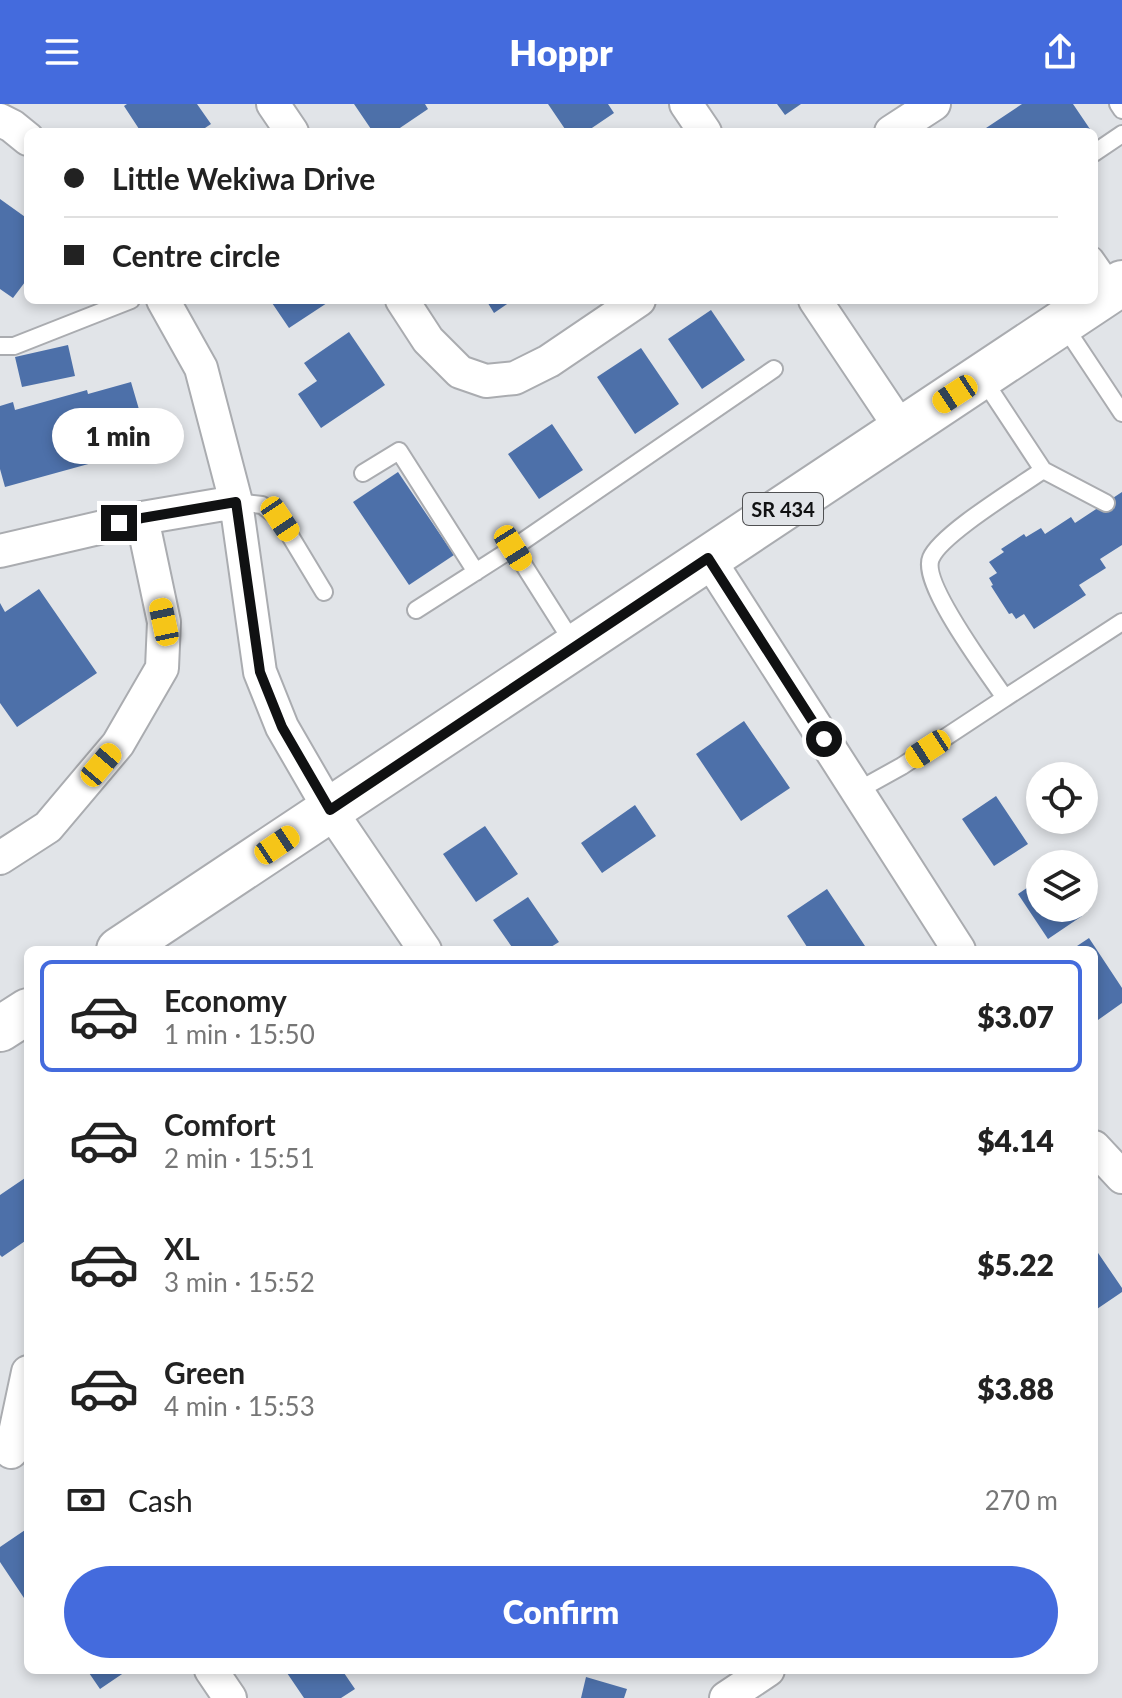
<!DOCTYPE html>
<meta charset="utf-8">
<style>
body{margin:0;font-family:Lato,sans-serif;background:#f2f2f2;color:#222;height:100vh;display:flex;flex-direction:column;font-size:30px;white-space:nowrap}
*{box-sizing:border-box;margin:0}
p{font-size:26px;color:#767676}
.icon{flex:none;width:44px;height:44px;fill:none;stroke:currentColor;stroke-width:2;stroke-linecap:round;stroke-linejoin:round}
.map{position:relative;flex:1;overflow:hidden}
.drawer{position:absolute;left:24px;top:842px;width:1074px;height:728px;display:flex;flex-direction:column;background:#fff;border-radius:12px;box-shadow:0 4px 12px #0003}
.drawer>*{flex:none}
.guide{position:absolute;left:24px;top:24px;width:1074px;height:176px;border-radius:12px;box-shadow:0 4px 12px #0003;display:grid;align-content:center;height:176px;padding:0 40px;background:#fff}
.controls{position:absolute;left:1026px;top:658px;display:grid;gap:16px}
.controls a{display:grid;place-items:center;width:72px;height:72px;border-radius:50%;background:#fff;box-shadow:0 4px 12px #0003;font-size:40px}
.end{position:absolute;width:36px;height:36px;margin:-18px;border:10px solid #101112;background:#fff;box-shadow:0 0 0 4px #fff}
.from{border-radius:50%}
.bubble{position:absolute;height:56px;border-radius:28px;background:#fff;box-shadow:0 4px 12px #0003;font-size:26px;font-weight:800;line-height:56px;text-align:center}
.car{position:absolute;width:24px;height:48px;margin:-24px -12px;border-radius:10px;box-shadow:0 0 6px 2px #0007;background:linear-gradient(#f5c518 24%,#345 0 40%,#f5c518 0 76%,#345 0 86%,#f5c518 0)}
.guide b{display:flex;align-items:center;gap:28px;height:76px;font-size:30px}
.guide b+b{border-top:2px solid #e0e0e0}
.guide i{width:20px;height:20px;background:#222}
ul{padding:14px 0 0;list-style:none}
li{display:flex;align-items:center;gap:24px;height:112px;margin:0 16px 12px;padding:0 24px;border:4px solid transparent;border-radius:12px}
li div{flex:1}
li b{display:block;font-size:30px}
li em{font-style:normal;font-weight:800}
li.active{border-color:#446bdd}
li>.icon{width:72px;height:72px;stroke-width:1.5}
.pay{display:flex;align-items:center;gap:20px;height:88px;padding:0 40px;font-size:30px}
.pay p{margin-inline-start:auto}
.primary-button{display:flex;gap:16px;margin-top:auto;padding:16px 40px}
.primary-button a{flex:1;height:92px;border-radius:48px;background:#446bdd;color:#fff;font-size:32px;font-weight:800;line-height:92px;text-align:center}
header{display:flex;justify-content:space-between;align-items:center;height:104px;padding:0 40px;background:#446bdd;color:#fff;font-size:36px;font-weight:800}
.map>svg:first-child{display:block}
.building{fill:#4d70a9}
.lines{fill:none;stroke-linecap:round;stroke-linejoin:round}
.lane-casing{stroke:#aaacb0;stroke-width:20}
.street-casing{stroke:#aaacb0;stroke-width:36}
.primary-casing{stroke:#aaacb0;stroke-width:48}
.lane{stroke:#fff;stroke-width:16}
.street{stroke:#fff;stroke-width:32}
.primary{stroke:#fff;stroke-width:44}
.route{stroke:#101112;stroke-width:10}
.labels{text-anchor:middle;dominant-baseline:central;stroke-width:7;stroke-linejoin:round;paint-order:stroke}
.shield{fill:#e1e4e8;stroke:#4f5052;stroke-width:2}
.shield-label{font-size:20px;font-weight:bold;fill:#101112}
</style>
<header><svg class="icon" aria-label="menu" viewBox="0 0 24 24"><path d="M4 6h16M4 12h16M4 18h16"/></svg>Hoppr<svg class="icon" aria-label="share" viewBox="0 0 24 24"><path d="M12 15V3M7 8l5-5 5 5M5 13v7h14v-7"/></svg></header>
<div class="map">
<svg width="1122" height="1594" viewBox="0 0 1122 1594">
<rect width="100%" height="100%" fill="#e1e4e8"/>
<!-- building -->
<path class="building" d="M127,0H197L211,20L199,28H141L124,2Z
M354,0H425L428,5L394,28H373Z
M548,0H608L614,9L586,28H567Z
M777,0H801L785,11Z
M1022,0H1073L1092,28H980Z
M0,95L28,115V174L13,194L0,185Z
M270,196H326L327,199L289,224Z
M486,196H513L494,209Z
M711,206L745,256L702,285L668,235Z
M349,228L385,281L321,324L298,290L317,277L304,259Z
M68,241L75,272L22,283L15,253Z
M641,244L679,300L635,330L597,273Z
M131,278L150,343L5,383L0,365V302L13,298L15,306L87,286L88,290Z
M552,320L583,366L539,395L508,350Z
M398,368L454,451L409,481L353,398Z
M1122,388V441L1100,455L1106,464L1079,481L1086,491L1034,525L1024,510L1016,515L1012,509L1009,510L991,482L993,481L989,474L997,469L989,458L1004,448L1001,445L1024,430L1026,433L1041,424L1045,430L1071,413L1075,419Z
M39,485L97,569L17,623L0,599V499L5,508Z
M744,617L790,684L741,717L696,650Z
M996,692L1028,740L994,762L962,715Z
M635,701L656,732L602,769L581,739Z
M485,722L518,770L476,798L443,750Z
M1040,775V804H1077L1082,812L1048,835L1018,790Z
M827,785L865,842L860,846H809L787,812Z
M528,793L559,838L546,846H514L493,816Z
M1089,834L1122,884V899L1098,916L1094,910V846H1071Z
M28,1072V1135L2,1153L0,1151V1091Z
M1094,1143L1122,1184V1188L1094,1207Z
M28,1424V1500L0,1458V1443Z
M87,1566H128L100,1585Z
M285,1566H342L355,1585L341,1594H304Z
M586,1573L627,1585L624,1594H581Z"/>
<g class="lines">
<!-- lane casing -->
<g class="lane-casing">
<path id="lane" d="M1118,0L1122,6
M1094,49L1122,30
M1094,152L1115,182
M1063,220L1122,309
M0,242H14L131,196
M1043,366L1106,399
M363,369L399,347L476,468
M236,398L262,401L280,415L324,488
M513,444L774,265
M416,506L513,444L575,542
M1005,594L1122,518
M857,687L902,662L1005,594C989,570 920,479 931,454C941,430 1019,383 1043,366L983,275"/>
</g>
<!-- street casing -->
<g class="street-casing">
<path id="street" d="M273,0L292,28
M686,0L705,28
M0,16L12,22L28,35
M891,28L934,0
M163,196L201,264L236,398L260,568L282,623L330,706L425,846
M402,196L428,236L460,268L486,277L515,274L549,257L639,196
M815,196L902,326
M0,447L142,414L236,398
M708,454L959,846
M0,754L48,723L118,640L162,564L164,518L142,414
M1094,1043L1122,1073
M11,1348L28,1268
M211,1566L230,1594
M726,1594L768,1566"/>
</g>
<!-- primary casing -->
<g class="primary-casing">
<path id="primary" d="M119,846L1122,179
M0,925L28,907"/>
</g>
<!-- lane -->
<use href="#lane" class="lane"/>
<!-- street -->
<use href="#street" class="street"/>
<!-- primary -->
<use href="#primary" class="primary"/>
</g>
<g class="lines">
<!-- route -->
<path class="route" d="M119,419L142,414L236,398L260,568L282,623L330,706L708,454L824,635"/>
</g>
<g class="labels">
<!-- shield labels -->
<rect class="shield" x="743" y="389" width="80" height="32" rx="6"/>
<g class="shield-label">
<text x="783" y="405">SR 434</text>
</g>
</g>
</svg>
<div class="controls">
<a><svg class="icon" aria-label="locate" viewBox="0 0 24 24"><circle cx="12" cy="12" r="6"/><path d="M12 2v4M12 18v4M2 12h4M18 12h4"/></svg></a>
<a><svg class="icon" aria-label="layers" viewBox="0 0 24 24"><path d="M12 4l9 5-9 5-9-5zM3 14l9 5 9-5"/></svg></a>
</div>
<i class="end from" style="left:824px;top:635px"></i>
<i class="end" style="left:119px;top:419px"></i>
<div class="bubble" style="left:52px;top:304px;width:132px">1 min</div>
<i class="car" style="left:955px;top:290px;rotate:237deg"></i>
<i class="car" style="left:280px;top:415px;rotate:146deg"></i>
<i class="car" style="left:513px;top:444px;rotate:148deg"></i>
<i class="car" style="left:164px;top:518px;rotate:348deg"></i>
<i class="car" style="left:928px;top:645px;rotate:237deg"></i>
<i class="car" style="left:101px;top:661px;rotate:40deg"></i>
<i class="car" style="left:277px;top:741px;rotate:56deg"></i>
<div class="guide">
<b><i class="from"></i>Little Wekiwa Drive</b>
<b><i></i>Centre circle</b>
</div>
<section class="drawer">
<ul>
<li class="active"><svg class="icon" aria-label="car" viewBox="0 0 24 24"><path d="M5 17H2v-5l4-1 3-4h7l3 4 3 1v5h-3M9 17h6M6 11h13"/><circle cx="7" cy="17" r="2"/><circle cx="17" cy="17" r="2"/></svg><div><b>Economy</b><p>1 min · 15:50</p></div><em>$3.07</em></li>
<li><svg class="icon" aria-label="car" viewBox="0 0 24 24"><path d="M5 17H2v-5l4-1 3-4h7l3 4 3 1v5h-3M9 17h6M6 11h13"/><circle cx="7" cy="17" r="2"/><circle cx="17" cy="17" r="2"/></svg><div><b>Comfort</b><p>2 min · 15:51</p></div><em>$4.14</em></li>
<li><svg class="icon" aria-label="car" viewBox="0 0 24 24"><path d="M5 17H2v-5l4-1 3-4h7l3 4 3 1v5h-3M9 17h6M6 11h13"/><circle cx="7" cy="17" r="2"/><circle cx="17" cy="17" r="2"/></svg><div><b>XL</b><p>3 min · 15:52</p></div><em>$5.22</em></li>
<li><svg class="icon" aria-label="car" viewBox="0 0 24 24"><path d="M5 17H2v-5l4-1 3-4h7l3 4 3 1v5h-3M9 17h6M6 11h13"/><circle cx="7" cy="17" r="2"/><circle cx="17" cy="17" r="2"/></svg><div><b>Green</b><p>4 min · 15:53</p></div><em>$3.88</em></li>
</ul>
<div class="pay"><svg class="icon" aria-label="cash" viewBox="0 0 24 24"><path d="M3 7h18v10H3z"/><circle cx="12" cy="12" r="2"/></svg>Cash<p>270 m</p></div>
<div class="primary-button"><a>Confirm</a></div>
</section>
</div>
